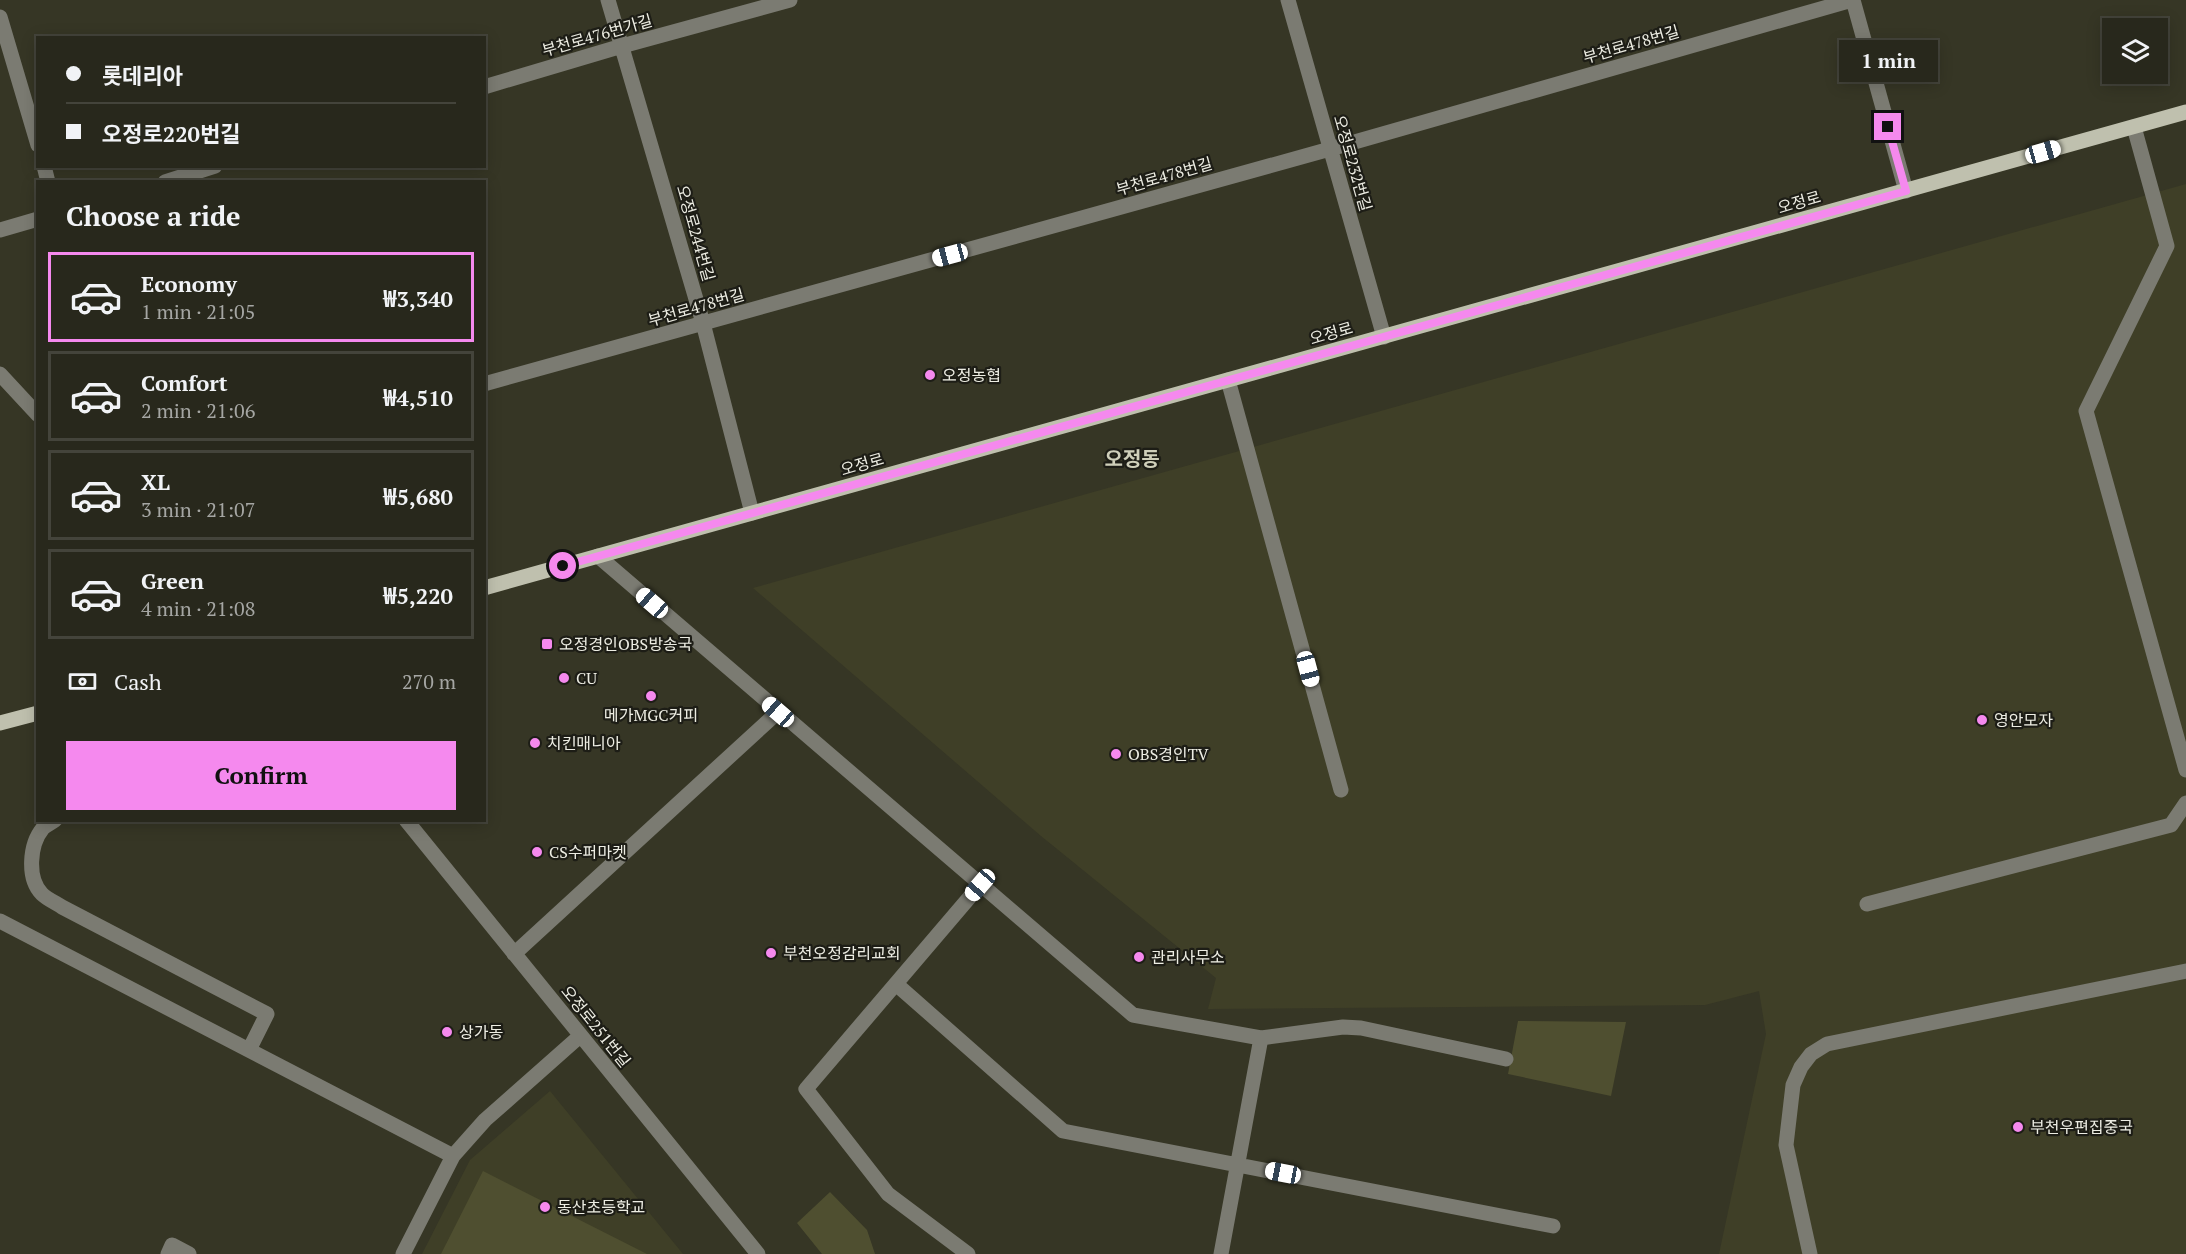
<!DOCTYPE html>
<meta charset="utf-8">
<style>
body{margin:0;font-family:"PT Serif","Noto Sans KR",serif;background:#303025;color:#f1f3f6;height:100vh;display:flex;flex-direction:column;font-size:22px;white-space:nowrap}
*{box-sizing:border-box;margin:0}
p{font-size:20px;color:#a5a6a3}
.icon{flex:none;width:33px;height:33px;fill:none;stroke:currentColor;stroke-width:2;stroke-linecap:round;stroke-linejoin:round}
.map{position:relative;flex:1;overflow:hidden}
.sheet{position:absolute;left:36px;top:180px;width:450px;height:642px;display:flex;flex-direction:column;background:#28281c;border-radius:0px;box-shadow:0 3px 15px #0003,0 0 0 2px #44443b}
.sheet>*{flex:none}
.hud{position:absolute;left:36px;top:36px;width:450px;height:132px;border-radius:0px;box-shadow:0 3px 15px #0003,0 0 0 2px #44443b;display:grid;align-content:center;height:132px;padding:0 30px;background:#28281c}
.controls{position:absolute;left:2102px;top:18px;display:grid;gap:12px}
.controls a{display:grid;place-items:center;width:66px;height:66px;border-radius:0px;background:#28281c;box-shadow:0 3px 15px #0003,0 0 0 2px #44443b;font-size:30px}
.end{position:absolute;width:27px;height:27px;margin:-14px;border:8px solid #f589ee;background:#111;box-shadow:0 0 0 3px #111}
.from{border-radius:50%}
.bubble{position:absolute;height:42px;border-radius:0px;background:#28281c;box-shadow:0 3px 15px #0003,0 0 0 2px #44443b;font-size:20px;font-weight:800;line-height:42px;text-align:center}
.car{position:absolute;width:18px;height:36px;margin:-18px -9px;border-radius:8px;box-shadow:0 0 4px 2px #0007;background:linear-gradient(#fff 24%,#345 0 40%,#fff 0 76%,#345 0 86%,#fff 0)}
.hud b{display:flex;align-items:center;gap:21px;height:57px;font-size:22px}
.hud b+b{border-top:2px solid #44443b}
.hud i{width:15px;height:15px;background:#f1f3f6}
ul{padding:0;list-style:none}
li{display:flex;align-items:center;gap:18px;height:90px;margin:0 12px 9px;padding:0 18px;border:3px solid #44443b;border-radius:0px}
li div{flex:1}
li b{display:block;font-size:22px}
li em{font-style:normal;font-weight:800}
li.on{border-color:#f589ee}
li>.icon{width:54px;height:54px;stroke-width:1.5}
h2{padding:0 30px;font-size:27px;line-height:72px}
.pay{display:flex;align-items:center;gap:15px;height:66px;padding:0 30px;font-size:22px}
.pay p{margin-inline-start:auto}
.action{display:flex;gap:12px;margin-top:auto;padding:12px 30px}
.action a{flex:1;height:69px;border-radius:0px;background:#f589ee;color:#111;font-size:24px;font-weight:800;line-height:69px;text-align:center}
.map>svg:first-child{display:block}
.built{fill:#3f3f27}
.green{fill:#4f4f30}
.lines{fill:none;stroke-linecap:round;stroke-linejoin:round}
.minor{stroke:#7b7b72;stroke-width:15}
.major{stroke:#bfc0ae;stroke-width:15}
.route{stroke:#f589ee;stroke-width:8}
.poi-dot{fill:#f589ee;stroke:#1d1d16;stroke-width:2}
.labels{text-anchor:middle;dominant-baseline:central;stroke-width:4.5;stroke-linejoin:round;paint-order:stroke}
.street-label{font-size:16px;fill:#edede3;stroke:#1d1d16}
.poi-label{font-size:16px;fill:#edede3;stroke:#1d1d16;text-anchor:start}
.quarter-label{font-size:20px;font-weight:bold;fill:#cfcfba;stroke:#1d1d16}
</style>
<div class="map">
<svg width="2186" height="1254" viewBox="0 0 2186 1254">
<rect width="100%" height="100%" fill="#363625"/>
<!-- built -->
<path class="built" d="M2186,184V1254H1719L1766,1034L1759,991L1705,1005L1208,1009L1216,978L1041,836L753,588Z
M550,1091L683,1254H422L470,1160Z"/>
<!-- green -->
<path class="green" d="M1518,1021L1626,1022L1611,1096L1508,1074Z
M483,1171L647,1254H441Z
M830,1192L867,1230L875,1254H822L797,1223Z"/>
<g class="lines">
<!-- minor -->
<path class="minor" d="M608,0L703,323L752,513
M1288,0L1384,337
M1853,0L1906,191
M0,17L38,145
M484,87L622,46L790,0
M2134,127L2167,246L2086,411L2186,770
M44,166L48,182
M165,182L215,166
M0,230L38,219
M0,374L38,415
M1228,380L1341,790
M484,384L1330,149L1852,0
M598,556L1133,1015L1261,1038L1221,1254
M55,820C51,823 46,825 43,828C29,845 27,879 42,894C47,899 56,903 62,907L267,1014L249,1050
M406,820L758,1254
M1867,904L2171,825L2186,803
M0,921L453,1156
M514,954L778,712
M896,984L1063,1131L1553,1226
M1261,1038L1343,1027L1361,1028L1506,1059
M168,1254L172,1245L189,1254
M403,1254L453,1156L485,1120L580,1036
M968,1254L888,1194L806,1089L980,885
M1810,1254L1786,1145L1793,1085L1801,1067L1811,1054L1827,1044L2186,971"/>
<!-- major -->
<path class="major" d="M484,588L2186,112
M0,723L38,713"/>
</g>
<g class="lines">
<!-- route -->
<path class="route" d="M563,566L1906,191L1888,127"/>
</g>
<!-- markers -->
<g class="poi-dot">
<circle cx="930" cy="375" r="6"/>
<rect x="541" y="638" width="12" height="12" rx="3"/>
<circle cx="564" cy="678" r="6"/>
<circle cx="651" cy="696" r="6"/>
<circle cx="1982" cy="720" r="6"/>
<circle cx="535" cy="743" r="6"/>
<circle cx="1116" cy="754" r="6"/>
<circle cx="537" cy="852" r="6"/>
<circle cx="771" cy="953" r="6"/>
<circle cx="1139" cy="957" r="6"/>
<circle cx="447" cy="1032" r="6"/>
<circle cx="2018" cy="1127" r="6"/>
<circle cx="545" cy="1207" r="6"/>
</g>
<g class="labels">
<!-- street labels -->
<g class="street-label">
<text transform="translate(597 35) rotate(-16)">부천로476번가길</text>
<text transform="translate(1631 44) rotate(-16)">부천로478번길</text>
<text transform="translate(1353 163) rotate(74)">오정로232번길</text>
<text transform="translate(1164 176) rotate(-16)">부천로478번길</text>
<text transform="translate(1799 202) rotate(-16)">오정로</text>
<text transform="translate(696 233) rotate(74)">오정로244번길</text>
<text transform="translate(696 307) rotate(-16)">부천로478번길</text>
<text transform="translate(1331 333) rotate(-16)">오정로</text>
<text transform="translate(862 464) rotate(-16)">오정로</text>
<text transform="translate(596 1026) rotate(51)">오정로251번길</text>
</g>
<!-- poi labels -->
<g class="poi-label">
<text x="942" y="375">오정농협</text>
<text x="559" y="644">오정경인OBS방송국</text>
<text x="576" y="678">CU</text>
<text x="651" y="715" text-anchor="middle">메가MGC커피</text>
<text x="1994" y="720">영안모자</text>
<text x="547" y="743">치킨매니아</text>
<text x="1128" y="754">OBS경인TV</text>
<text x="549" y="852">CS수퍼마켓</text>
<text x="783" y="953">부천오정감리교회</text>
<text x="1151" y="957">관리사무소</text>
<text x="459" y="1032">상가동</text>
<text x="2030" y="1127">부천우편집중국</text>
<text x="557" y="1207">동산초등학교</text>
</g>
<!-- quarter labels -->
<g class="quarter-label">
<text x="1132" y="458">오정동</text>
</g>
</g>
</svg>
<div class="controls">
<a><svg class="icon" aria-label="layers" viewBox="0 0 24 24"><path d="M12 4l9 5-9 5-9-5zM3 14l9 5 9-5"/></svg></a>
</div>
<i class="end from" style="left:563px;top:566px"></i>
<i class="end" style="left:1888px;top:127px"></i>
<div class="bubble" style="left:1839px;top:40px;width:99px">1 min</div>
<i class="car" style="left:2043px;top:152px;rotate:74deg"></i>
<i class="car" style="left:950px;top:255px;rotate:255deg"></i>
<i class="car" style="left:652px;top:603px;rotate:311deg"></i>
<i class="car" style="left:1308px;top:669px;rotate:165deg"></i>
<i class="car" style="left:778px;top:712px;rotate:311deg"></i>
<i class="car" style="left:980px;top:885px;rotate:221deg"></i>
<i class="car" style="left:1283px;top:1173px;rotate:281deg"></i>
<div class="hud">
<b><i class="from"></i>롯데리아</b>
<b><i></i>오정로220번길</b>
</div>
<section class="sheet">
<h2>Choose a ride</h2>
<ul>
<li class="on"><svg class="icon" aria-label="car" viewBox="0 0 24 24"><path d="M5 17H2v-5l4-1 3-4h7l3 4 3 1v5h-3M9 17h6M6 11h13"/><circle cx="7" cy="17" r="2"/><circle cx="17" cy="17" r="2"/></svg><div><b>Economy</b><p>1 min · 21:05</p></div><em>₩3,340</em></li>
<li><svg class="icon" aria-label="car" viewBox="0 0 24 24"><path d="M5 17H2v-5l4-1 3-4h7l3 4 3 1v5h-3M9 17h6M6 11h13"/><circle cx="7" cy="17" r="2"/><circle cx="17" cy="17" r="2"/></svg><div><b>Comfort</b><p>2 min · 21:06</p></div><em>₩4,510</em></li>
<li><svg class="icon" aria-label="car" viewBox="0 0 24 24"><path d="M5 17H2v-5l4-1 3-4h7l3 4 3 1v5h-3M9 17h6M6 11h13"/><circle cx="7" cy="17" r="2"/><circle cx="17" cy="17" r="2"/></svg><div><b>XL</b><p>3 min · 21:07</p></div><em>₩5,680</em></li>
<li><svg class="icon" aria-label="car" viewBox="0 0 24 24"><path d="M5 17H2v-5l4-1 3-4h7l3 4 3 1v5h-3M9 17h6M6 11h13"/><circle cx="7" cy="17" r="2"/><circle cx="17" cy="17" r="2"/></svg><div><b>Green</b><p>4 min · 21:08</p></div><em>₩5,220</em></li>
</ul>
<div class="pay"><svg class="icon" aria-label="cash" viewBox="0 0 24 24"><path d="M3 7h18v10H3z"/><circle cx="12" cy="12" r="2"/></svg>Cash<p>270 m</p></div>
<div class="action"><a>Confirm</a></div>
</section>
</div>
